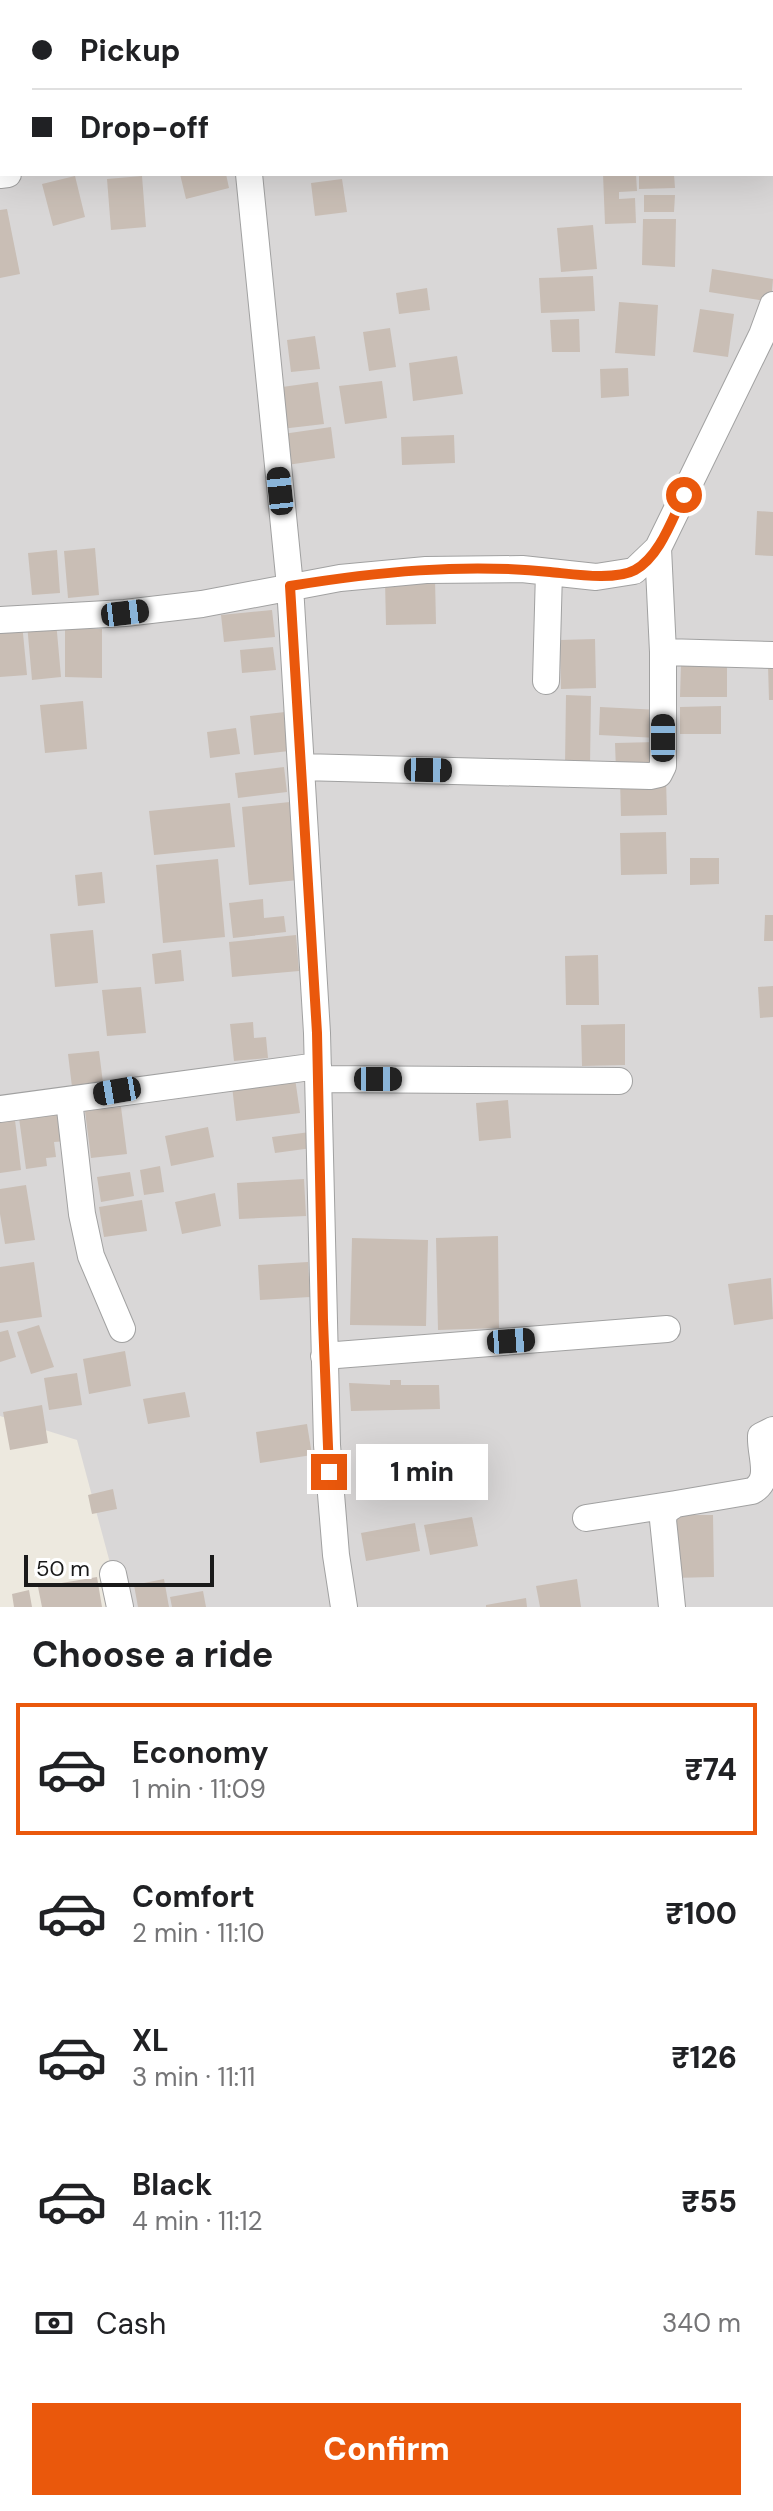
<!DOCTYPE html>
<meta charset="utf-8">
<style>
body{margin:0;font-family:"DM Sans",sans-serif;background:#f6f6f6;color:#202124;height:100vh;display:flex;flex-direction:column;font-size:30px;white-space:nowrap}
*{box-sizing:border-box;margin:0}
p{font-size:26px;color:#757577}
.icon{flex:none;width:44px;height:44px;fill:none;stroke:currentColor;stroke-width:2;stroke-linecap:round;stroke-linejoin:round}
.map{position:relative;height:1607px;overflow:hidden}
.sheet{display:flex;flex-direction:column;background:#fff;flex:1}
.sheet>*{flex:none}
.banner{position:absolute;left:0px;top:0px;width:774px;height:176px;box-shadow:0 8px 32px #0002;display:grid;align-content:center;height:176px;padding:0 32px;background:#fff}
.scale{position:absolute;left:24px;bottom:20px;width:190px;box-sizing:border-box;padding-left:8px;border:4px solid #1a1a1a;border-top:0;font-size:22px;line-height:28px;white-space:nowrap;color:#1a1a1a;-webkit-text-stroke:6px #fff;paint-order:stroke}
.end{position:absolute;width:36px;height:36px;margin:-18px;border:10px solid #ea580c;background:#fff;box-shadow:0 0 0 4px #fff}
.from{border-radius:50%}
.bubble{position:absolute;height:56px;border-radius:0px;background:#fff;box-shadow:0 8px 32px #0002;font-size:26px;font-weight:800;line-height:56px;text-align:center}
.car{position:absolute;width:24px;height:48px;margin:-24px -12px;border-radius:10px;box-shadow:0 0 6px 2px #0007;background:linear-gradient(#222 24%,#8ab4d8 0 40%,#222 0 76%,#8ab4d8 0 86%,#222 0)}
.banner b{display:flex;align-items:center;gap:28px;height:76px;font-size:30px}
.banner b+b{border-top:2px solid #e0e0e0}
.banner i{width:20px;height:20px;background:#202124}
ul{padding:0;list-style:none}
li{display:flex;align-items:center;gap:24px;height:132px;margin:0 16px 12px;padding:0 16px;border:4px solid transparent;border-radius:0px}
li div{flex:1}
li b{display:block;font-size:30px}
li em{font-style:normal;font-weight:800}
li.on{border-color:#ea580c}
li>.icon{width:72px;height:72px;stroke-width:1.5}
h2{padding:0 32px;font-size:36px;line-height:96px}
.pay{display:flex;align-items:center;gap:20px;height:88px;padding:0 32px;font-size:30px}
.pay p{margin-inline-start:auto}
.cta{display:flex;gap:16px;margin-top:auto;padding:16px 32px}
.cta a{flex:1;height:92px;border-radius:0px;background:#ea580c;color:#fff;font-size:32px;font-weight:800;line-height:92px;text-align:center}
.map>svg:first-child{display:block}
.residential{fill:#d9d7d7;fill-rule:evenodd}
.building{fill:#c9beb5}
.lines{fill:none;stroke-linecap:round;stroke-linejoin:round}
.minor-casing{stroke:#a1a1a1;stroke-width:28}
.minor{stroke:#fff;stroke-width:26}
.route{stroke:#ea580c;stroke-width:10}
</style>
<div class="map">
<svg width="773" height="1607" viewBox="0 0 773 1607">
<rect width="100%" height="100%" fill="#ede9df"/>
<!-- residential -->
<path class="residential" d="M0,0H773V1607H126L113,1574L77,1440L0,1416ZM2,2H772V174H2Z"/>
<!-- building -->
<path class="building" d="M180,174H226L229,188L186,199Z
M603,174H636L637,191L619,192V199L635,198L636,223L605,224Z
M639,174H674L675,188L639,189Z
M75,176L85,217L53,226L42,184Z
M142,176L146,227L111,230L107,179Z
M342,179L347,212L315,216L311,183Z
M644,195H675L674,212H644Z
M7,209L20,274L0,278V210Z
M643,219H676L675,267L642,265Z
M593,225L597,269L561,272L557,228Z
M712,269L773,279L771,302L709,292Z
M593,276L595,311L541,313L539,278Z
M427,288L430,310L399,314L396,293Z
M619,302L658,305L655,356L615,353Z
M700,309L734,314L728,357L693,352Z
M579,319L580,352H552L550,320Z
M390,328L396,367L369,371L363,332Z
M315,336L320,369L291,372L287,340Z
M457,356L463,394L413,401L409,363Z
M628,368L629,396L601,398L600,369Z
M382,381L387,418L345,424L339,386Z
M318,382L324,424L281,429L275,388Z
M331,427L335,458L287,465L283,434Z
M454,435L455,463L402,465L401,437Z
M757,511L773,512V556L755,555Z
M95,548L99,595L68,598L64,551Z
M57,550L60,593L32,595L28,553Z
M435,579L436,624L386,625L385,581Z
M272,610L275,637L224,642L221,615Z
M56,621L61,677L32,680L27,624Z
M22,623L27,675L0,677V625Z
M65,629H102V678L65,677Z
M595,639L596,688L561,689L560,640Z
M273,647L276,670L242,673L240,650Z
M681,664L727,665V697H680Z
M768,665H773V700H769Z
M566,695L591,696L590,767L565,766Z
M83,701L87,749L45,753L40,705Z
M721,706V734H680V707Z
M600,707L660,710L658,738L599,735Z
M285,712L289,751L254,755L250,716Z
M236,728L240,754L210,758L207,732Z
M657,742V769L616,770L615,743Z
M284,767L287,792L238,798L235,773Z
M666,779L667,815L621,816L620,780Z
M290,802L298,880L249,885L242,807Z
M230,803L235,847L154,855L149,811Z
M666,832L667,874L621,875L620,833Z
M690,858H719V884L690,885Z
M218,859L225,937L163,943L156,865Z
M102,872L105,903L78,906L75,875Z
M263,899L264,918L284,916L286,932L233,938L229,903Z
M765,915H773V941H764Z
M93,930L98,983L55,987L50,934Z
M296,935L299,971L232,977L229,942Z
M181,950L184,981L155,984L152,954Z
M598,955L599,1005H566L565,956Z
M773,986V1017L760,1018L758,987Z
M141,987L146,1033L107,1036L102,990Z
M253,1022L254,1038L266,1037L268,1058L234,1061L230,1024Z
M625,1024V1065L582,1066L581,1025Z
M99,1051L103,1083L72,1087L68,1054Z
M295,1078L300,1113L236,1121L232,1086Z
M508,1100L511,1138L479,1141L476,1103Z
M121,1107L127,1154L91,1158L85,1111Z
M64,1112L67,1141L54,1142L56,1157L46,1158L47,1166L26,1169L19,1118Z
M15,1120L21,1170L0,1173V1122Z
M208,1127L214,1157L171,1166L165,1136Z
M310,1132L312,1148L275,1153L272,1137Z
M160,1166L164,1192L144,1195L140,1170Z
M130,1172L134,1196L101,1202L97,1177Z
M304,1179L306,1216L239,1219L237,1183Z
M26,1185L35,1240L5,1244L0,1214V1189Z
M215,1193L221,1226L182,1234L175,1202Z
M142,1200L147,1231L104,1237L99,1207Z
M498,1236L499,1328L438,1330L436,1238Z
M352,1238L428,1240L426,1326L350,1325Z
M34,1262L42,1317L0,1323V1267Z
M308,1262L310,1297L260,1300L258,1265Z
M771,1278L773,1319L734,1325L728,1284Z
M39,1325L54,1367L31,1374L17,1332Z
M8,1330L16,1357L0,1362V1332Z
M125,1351L131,1386L89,1394L83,1359Z
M77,1373L82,1405L49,1410L44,1378Z
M390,1380H401V1385H439L440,1409L351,1411L349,1383L390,1385Z
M185,1392L190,1417L148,1424L143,1399Z
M42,1405L48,1443L10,1450L3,1412Z
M307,1424L312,1455L260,1463L256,1432Z
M113,1489L117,1509L92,1514L88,1495Z
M672,1515H713L714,1577L672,1578Z
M472,1517L478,1546L430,1555L424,1525Z
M415,1523L420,1551L366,1561L361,1533Z
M97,1577L102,1607H42L38,1587Z
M164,1579L169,1607H138L134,1585Z
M577,1579L581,1607H540L536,1586Z
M29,1590L32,1607H14L12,1594Z
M203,1591L206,1607H172L170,1597Z
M526,1598L527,1607H486V1605Z"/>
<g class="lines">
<!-- minor casing -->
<g class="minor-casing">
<path id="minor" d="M231,0L232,2
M249,174L290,586L317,1033L327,1445L336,1555L344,1607
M0,175L8,174
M0,620L125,613L202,604L340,578L426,570L522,569L596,577L634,571L658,548L762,335L773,305
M663,652L773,655
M546,681L549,572
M301,767L650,776L659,774L663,766V652L658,548
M318,1079L619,1081
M69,1100L82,1214L91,1256L122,1329
M0,1109L318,1066
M324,1356L667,1329
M586,1518L676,1504
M113,1574L120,1607
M672,1607L663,1520L665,1511L676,1504L752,1491C773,1480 760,1456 761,1436L773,1430"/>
</g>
<!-- minor -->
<use href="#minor" class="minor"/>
</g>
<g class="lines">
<!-- route -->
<path class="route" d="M329,1472L323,1320L317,1033L290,586C375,572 464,563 550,572C572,574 615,581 635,570C660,556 672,519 684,495"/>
</g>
</svg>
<div class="scale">50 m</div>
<i class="end from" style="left:684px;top:495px"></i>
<i class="end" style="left:329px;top:1472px"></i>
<div class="bubble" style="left:356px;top:1444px;width:132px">1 min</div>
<i class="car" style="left:280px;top:491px;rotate:354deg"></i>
<i class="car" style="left:125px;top:613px;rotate:83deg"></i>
<i class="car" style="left:663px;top:738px;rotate:0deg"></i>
<i class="car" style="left:428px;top:770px;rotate:91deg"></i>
<i class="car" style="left:378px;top:1079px;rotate:90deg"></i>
<i class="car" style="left:117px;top:1091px;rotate:260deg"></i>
<i class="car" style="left:511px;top:1341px;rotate:86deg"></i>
<div class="banner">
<b><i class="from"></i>Pickup</b>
<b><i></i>Drop-off</b>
</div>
</div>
<section class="sheet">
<h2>Choose a ride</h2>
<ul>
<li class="on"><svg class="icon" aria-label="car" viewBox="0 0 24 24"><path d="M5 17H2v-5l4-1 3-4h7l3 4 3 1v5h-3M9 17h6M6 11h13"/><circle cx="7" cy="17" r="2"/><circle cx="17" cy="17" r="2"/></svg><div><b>Economy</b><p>1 min · 11:09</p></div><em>₹74</em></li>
<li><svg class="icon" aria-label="car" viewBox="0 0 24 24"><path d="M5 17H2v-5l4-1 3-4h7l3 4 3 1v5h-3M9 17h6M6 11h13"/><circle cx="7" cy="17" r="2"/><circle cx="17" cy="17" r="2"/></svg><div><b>Comfort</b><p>2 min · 11:10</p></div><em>₹100</em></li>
<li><svg class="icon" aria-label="car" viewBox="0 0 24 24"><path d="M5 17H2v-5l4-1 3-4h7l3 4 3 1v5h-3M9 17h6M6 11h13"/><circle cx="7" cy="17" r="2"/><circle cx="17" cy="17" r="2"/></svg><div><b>XL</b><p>3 min · 11:11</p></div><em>₹126</em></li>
<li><svg class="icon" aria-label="car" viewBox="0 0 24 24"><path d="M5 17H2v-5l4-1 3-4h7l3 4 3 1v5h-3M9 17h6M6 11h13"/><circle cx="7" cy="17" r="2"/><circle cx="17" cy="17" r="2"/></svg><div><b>Black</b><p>4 min · 11:12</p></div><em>₹55</em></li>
</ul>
<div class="pay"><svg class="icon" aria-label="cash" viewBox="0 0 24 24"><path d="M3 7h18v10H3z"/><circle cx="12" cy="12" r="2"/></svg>Cash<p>340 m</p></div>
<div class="cta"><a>Confirm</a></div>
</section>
